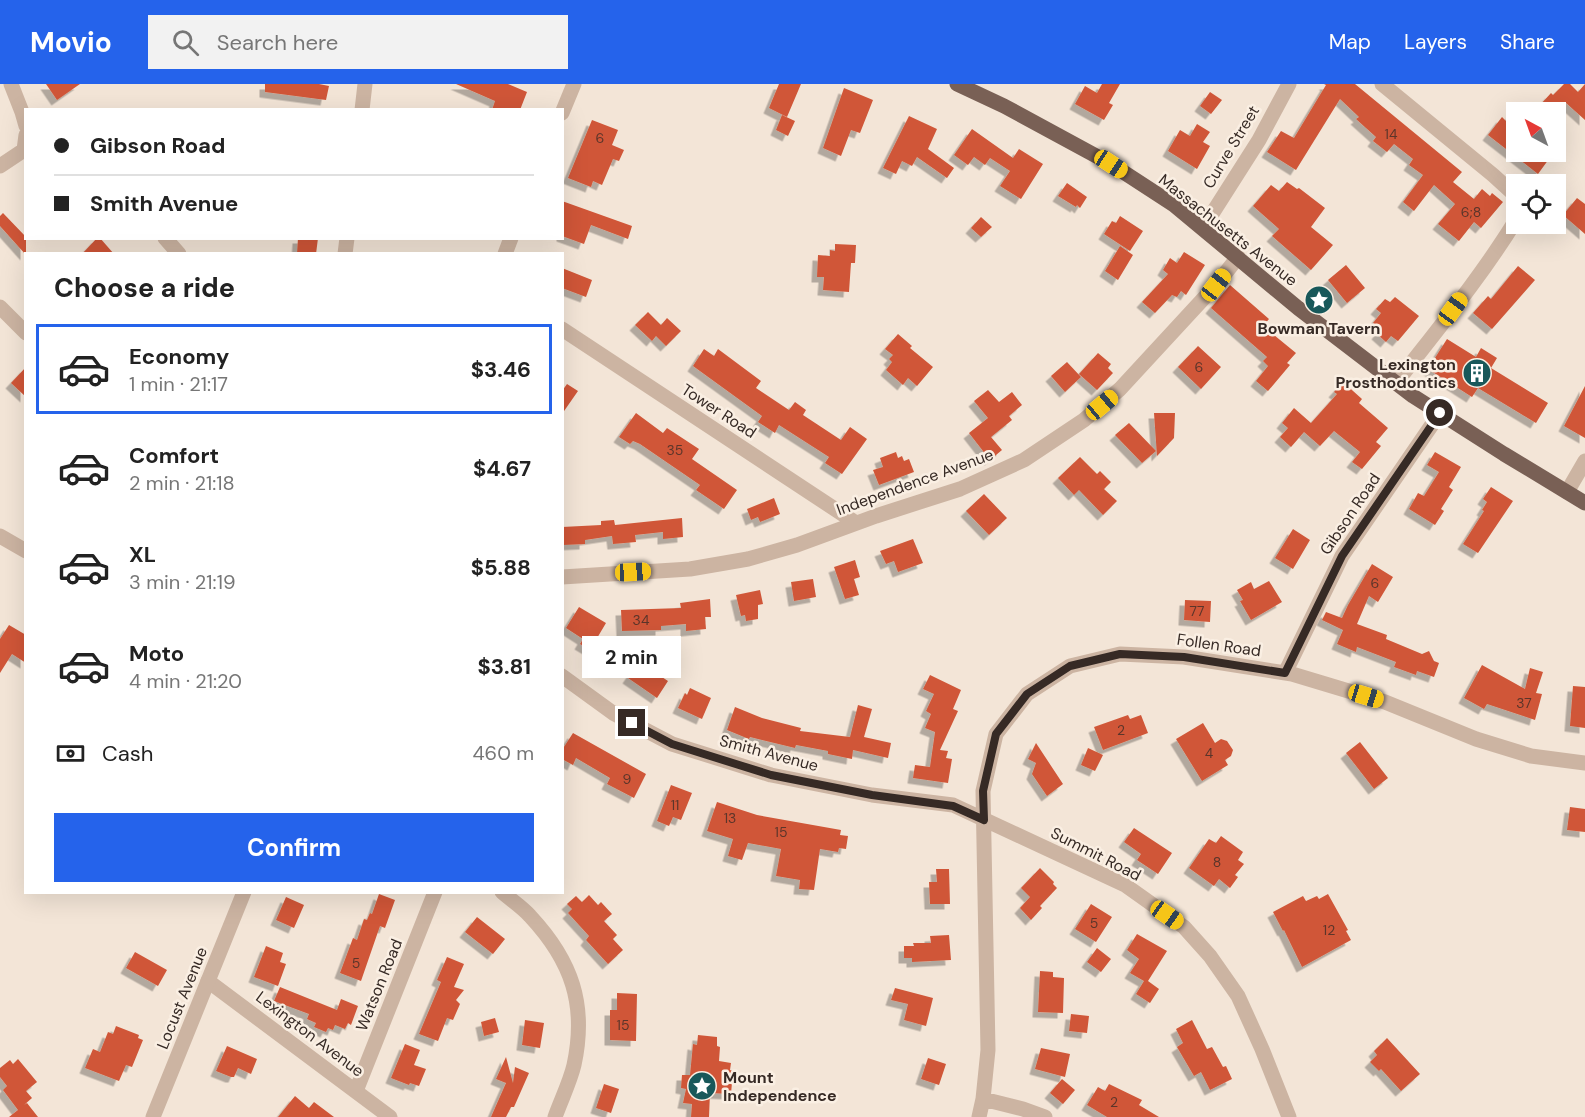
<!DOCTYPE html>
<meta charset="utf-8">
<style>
body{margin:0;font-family:"DM Sans",sans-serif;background:#f2f2f2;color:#222;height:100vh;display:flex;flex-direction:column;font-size:22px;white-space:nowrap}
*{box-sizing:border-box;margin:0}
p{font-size:20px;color:#767676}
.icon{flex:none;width:33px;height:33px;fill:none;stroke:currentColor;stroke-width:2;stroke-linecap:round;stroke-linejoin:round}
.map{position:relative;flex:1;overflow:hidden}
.side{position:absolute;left:24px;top:168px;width:540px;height:642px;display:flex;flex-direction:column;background:#fff;border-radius:0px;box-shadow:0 6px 24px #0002}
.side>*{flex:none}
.top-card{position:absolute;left:24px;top:24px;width:540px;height:132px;border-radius:0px;box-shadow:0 6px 24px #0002;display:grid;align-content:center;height:132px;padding:0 30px;background:#fff}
.needle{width:39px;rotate:319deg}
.fabs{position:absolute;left:1506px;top:18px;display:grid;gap:12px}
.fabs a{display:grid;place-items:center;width:60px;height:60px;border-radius:0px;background:#fff;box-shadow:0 6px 24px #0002;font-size:30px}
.end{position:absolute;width:27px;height:27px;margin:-14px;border:8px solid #362a25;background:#fff;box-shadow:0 0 0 3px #fff}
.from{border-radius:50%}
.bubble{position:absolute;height:42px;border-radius:0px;background:#fff;box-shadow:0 6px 24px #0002;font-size:20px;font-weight:700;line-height:42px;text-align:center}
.car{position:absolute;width:18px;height:36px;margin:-18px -9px;border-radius:8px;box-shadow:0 0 4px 2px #0007;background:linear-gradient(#f5c518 24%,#345 0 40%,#f5c518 0 76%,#345 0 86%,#f5c518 0)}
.top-card b{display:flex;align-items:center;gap:21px;height:57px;font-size:22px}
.top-card b+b{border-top:2px solid #e0e0e0}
.top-card i{width:15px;height:15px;background:#222}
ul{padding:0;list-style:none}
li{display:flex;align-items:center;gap:18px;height:90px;margin:0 12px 9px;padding:0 18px;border:3px solid transparent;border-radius:0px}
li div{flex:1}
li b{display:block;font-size:22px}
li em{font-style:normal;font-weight:700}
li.selected{border-color:#2563eb}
li>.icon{width:54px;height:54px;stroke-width:1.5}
h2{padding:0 30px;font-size:27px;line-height:72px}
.pay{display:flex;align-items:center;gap:15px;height:66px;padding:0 30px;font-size:22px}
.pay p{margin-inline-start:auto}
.cta{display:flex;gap:12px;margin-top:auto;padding:12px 30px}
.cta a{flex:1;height:69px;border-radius:0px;background:#2563eb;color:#fff;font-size:24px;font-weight:700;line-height:69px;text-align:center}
header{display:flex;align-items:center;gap:36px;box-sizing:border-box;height:84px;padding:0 30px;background:#2563eb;color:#fff}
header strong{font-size:28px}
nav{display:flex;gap:33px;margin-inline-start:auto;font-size:21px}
.search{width:420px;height:54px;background:#f2f2f2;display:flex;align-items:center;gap:15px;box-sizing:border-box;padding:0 21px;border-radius:0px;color:#767676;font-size:22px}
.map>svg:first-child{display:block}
.building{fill:#d05738;filter:url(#shadow)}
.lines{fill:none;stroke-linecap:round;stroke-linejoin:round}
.minor{stroke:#ccb4a2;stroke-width:15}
.tertiary{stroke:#ccb4a2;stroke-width:15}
.primary{stroke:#796055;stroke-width:15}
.route{stroke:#362a25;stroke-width:8}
.labels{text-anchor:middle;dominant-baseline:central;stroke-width:5;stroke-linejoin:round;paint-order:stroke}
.number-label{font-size:14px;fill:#5c352a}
.street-label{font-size:16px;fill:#362a25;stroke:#faefe3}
.poi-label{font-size:16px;font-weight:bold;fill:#362a25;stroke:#faefe3}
</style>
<header>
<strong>Movio</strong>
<div class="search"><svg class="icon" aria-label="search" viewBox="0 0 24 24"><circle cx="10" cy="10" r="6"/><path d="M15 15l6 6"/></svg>Search here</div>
<nav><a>Map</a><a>Layers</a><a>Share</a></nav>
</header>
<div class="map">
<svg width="1585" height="1033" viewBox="0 0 1585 1033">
<defs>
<filter id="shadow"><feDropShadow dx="-5.5" dy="5.5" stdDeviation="0" flood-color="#0004"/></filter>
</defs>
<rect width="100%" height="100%" fill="#f3e5d7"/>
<!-- building -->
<path class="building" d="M46,0H80L57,16Z
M265,0H319L329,2L326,16L265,8Z
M456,0H508L527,8L520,26H492L495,17Z
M779,0H801L787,33L769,24Z
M1102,0H1120L1109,19L1113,21L1104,36L1075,20L1085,2L1097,9Z
M1324,0H1355L1462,88L1453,98L1474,115L1482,105L1490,112L1492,109L1503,118L1481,144L1474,138L1459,157L1438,140L1455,120L1434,101L1414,127L1403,118L1423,91L1409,81L1413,75L1394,60L1387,68L1373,57L1376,53L1356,35L1359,33L1340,15L1296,86L1267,68L1281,47L1294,54L1326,1Z
M1564,0H1570L1578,8L1585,0V36L1565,18L1556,29L1548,28L1540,21L1551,9L1553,11Z
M844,4L873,16L860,49L851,46L841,72L823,64Z
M1210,8L1222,16L1211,30L1200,22Z
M1516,24V68H1554L1538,90L1488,51L1502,33L1506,37Z
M782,31L795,37L788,52L776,46Z
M909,32L937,45L928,65L954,84L947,94L917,73L912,82L902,77L896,90L883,84Z
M592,36L618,46L612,61L624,66L619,77L613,75L602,101L593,97L591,103L568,94Z
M1197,40L1210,48L1203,58L1210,62L1197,85L1168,67L1180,46L1190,52Z
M972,45L1013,74L1019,65L1043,80L1021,115L1000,102L1010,87L990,74L985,81L974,73L968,81L954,71Z
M1287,98L1297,105L1299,104L1325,124L1311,143L1333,161L1311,186L1272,152L1279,145L1253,122L1271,101L1279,107Z
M1067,99L1087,113L1080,124L1077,121L1076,123L1058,112Z
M1577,114L1585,120V150L1563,131Z
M562,117L632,142L628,155L591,141L584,160L562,152Z
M3,129L26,153V171L0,142V132Z
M1120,132L1143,147L1130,167L1104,150L1112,137L1116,139Z
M981,133L992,143L981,153L971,144Z
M97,154H100L114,170H82Z
M298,154H318L316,170H297Z
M835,160L856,161L855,179H851L849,208L823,206L824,193H817L818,171L830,172V166L835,167Z
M1120,162L1133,171L1118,196L1105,187Z
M1184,168L1205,181L1186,211L1181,207L1177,213L1172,211L1155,229L1142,218L1168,190L1163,186L1170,174L1177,179Z
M1346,181L1365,204L1347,219L1328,196Z
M1518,182L1535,196L1492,245L1473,229L1488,212L1491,215Z
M562,184L592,196L586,213L562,204Z
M1230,201L1269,235L1263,242L1296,269L1287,279L1290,281L1268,307L1256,297L1268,282L1263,277L1267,273L1211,224Z
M1395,213L1419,232L1398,257L1391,252L1386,258L1377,250L1381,245L1373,239L1381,229L1376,225L1385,215L1390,218Z
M648,228L661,241L667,234L681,247L666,262L656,252L652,257L635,241Z
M898,250L912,262L910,264L933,283L917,302L908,294L903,301L886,286L892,278L889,275L893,271L885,265Z
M1447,255L1476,273L1481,264L1497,274L1491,284L1548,319L1536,339L1478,304L1472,313L1428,285Z
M1198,262L1221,283L1201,305L1178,283Z
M704,265L714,272L718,265L761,297L756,304L789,326L795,318L806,326L803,331L841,356L850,343L867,355L842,390L825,379L829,373L779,341L775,349L758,338L762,332L693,282Z
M1098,269L1111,280L1108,284L1113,289L1097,306L1079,290Z
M1067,278L1081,293L1065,308L1051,292Z
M26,283V313L11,299Z
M1343,298L1362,315L1359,319L1388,344L1376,358L1381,362L1362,385L1352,378L1360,368L1334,347L1320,362L1304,348L1291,363L1280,353L1288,344L1282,339L1294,324L1311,339L1337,310L1334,308Z
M567,300L578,307L562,330V307Z
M1585,302V354L1564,342Z
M988,306L999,318L1012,308L1022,321L1009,332L1012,336L991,353L1002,366L990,376L969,349L988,334L974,317Z
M636,329L663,349L667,344L699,365L692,375L737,406L724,425L696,406L700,401L640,360L633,357L630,360L619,353Z
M1154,329H1175L1174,354L1157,372Z
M1129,339L1156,367L1142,379L1115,351Z
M896,368L898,374L902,372L904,377L909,375L914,388L879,401L873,386L883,383L880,374Z
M1435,368L1461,383L1449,403L1453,406L1441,425L1444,427L1435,441L1409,425L1418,409L1424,412L1439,388L1427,381Z
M1080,373L1097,390L1100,387L1111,398L1104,405L1117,417L1103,431L1079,406L1074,411L1058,394Z
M1491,403L1513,417L1478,469L1463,460L1484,427L1482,426L1487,418L1483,415Z
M984,410L1007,434L989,451L966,427Z
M774,414L780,430L760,438L758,433L751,436L747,425Z
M682,434L683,453L663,455V448L635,451L636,458L613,460L612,452L585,456V460L563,461L562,443L601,441V437L614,436L615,441Z
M1293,445L1310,456L1293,485L1275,474Z
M913,455L923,479L898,488L894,477L886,480L880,467Z
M855,476L860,493L854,495L859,511L845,515L834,483Z
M1372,480L1393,493L1378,518L1369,512L1357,540L1387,551L1386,555L1422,570L1429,567L1434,577L1439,579L1434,593L1417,587L1416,591L1394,583L1396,578L1357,563L1356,568L1337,560L1343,546L1322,536L1326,528L1342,534L1348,521Z
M813,495L816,513L794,517L791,498Z
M1269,497L1282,518L1251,536L1240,517L1243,516L1237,506L1251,498L1254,505Z
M760,506L763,520L758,521V535L746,537L745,531L741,532L736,511Z
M710,515L711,533H705L706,545L686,547V540L661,542V546L622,547L621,526L681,524L680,519Z
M1185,516L1211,517L1210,538L1184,536Z
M579,523L606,539L590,566L580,560L583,555L566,544Z
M9,541L26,551V579L12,570L0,589V555Z
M639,578L668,597L657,614L628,594Z
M1482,581L1525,605L1530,584L1543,588L1536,609L1542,610L1535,636L1487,620L1484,625L1464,614Z
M930,591L961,606L953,625L958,627L940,666L948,667L946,674L952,675L948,699L913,694L915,681L930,683L935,648L925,644L931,630L926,627L934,610L923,605Z
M1573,602L1585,603V644L1570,642Z
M690,604L711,614L702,635L678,624L685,609L687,611Z
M858,621L872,625L864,653L891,659L888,674L853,666L852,675L828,670V667L796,661L795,664L750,653L749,655L727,646L735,623L762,634L801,644L800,647L850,653Z
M1128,631L1130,635L1141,631L1148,649L1103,666L1094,643Z
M1203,639L1215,659L1221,655L1227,657L1233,666L1231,672L1225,676L1228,681L1202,697L1176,655Z
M573,649L646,690L634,714L607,700L610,694L576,674L573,681L562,675V666Z
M1360,658L1388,694L1374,705L1346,669Z
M1036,659L1063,700L1047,712L1032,690L1036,679L1028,675Z
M1088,664L1103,671L1095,687L1081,681Z
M671,701L692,709L681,736L673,733L669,742L657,737Z
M717,718L757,731L841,746L840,751L848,752L846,765L839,764L838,768L820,765L814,806L799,805L800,796L776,792L781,765L748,759L742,776L728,772L733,755L707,747Z
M1570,723L1585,725V748L1567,746Z
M1134,744L1172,769L1158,790L1137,776L1141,770L1124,758Z
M1221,752L1243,768L1238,776L1244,780L1235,791L1238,793L1230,804L1219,795L1214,802L1189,784L1209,755L1216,759Z
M1040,784L1054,798L1053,800L1057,804L1040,822L1042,824L1031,836L1020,824L1030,813L1021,804Z
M936,785H949L950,820H930L929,798H937Z
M379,810L395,816L385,844L380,842L361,897L340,889L353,854L357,856L364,835L367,836L370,829L372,830Z
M1328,810L1348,846L1346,847L1351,856L1302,883L1284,846L1283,847L1273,828L1303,812L1306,817L1317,812L1319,815Z
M589,811L598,821L601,818L612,830L604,837L617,851L613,855L623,866L608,880L586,856L589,852L568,829L572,825L567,820L576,812L582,818Z
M286,813L304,821L294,844L276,836Z
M1091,820L1112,833L1096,858L1075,845Z
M477,833L505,855L493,870L465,848Z
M1137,850L1167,867L1148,897L1159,905L1150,919L1136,910L1144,897L1130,889L1139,875L1127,866Z
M949,851L951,876L912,878V874H904V862H914L913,859H931L930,852Z
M266,862L283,869L280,878L286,880L278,902L254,893Z
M1097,864L1111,875L1101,888L1087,878Z
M135,868L167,886L158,902L126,884Z
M447,873L464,880L454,903L464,906L456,916L460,920L453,936L447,934L438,957L419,950L441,898L437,896Z
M1040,887L1053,888V893L1064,894L1063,929L1038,928Z
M280,903L337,926L341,915L358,922L351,941L348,939L345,945L335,941L333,946L328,944L326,948L314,943L316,939L307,935L309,930L274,917Z
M895,904L933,914L926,942L904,936L908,920L891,916Z
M617,909L637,910L636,957L610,956V926H617Z
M1071,930L1089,932L1087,949L1069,947Z
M495,934L499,948L484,952L481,938Z
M525,936L544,939L540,964L522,961Z
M1192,936L1207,965L1212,963L1223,983L1226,982L1232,995L1210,1006L1201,988L1194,992L1177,963L1183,959L1176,945Z
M116,942L139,951L138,954L143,956L132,983L126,981L119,997L85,984L93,965L100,968L108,948L113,950Z
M698,951L717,953V962L720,963L719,977L731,979L730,986L733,987L731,1010L710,1009L709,1033H691L692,1020L683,1019L686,1005L681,1004L682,991H690L693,960L697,961Z
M1387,954L1420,990L1401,1007L1381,985L1379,987L1370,978L1377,971L1374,967Z
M405,960L420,966L414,981L426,985L419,1002L410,999L409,1001L391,994Z
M227,962L257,975L251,990L238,984L234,993H231L216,987Z
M1041,964L1070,970L1065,993L1035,985Z
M506,973L513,999L515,983L529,989L514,1023H511L506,1033H491L506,999L496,995Z
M928,974L946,980L939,1001L921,995Z
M18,975L37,998L26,1007L32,1014L24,1021L27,1019L38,1033H9L18,1026L3,1006L7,1002L0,993V984L10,976L13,980Z
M1062,995L1075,1006L1063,1020L1050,1009Z
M604,1000L619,1005L611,1029L596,1024Z
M1109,1000L1142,1016L1139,1021L1159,1033H1107L1087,1021L1098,1003L1105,1007Z
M295,1012L309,1024L314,1018L334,1033H278Z"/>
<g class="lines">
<!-- minor -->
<path class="minor" d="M11,0L22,28L26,42
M1382,0L1493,91L1516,112
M362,26L365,0
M0,82L24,66L26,51
M1203,144L1259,56L1289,0
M165,154L179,170
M345,170L347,154
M0,223L26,249
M562,245L856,439
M1396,299C1437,246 1481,193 1516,136
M1567,408L1585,377
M0,452L26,467
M562,493L690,485L748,475L797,461L876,432L960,405L1024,376L1084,336L1120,305L1216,201L1238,173
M1285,589L1342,472L1440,329
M562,592L613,629L672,660L771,691L872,711L953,721L1125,801L1184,843L1210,872L1238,912L1262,965L1289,1033
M502,808C511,816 522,823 530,832C572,877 587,921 574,981C570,998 561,1016 555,1033
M208,897L390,1033
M356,1007L435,808
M983,1015L1023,1025L1045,1033
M979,1033L983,1015L988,966L983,707L996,650L1027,610L1070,582L1120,570L1184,573L1292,590L1385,618L1476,655L1531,672L1585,679"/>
<!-- tertiary -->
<path class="tertiary" d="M562,29L574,0
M505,170L511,154
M153,1033L244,808"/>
<!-- primary -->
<path class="primary" d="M957,0L1004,22L1111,80L1174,121L1298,224L1413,312L1504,370L1585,419"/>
</g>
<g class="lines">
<!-- route -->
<path class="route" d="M632,639L672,660L771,691L872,711L953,722L984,736L983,707L996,650L1027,610L1070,582L1120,570L1184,573L1285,589L1342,472L1440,329"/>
</g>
<!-- icons -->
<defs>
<g id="sight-disc" transform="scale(1.5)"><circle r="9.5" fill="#18585a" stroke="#faefe3"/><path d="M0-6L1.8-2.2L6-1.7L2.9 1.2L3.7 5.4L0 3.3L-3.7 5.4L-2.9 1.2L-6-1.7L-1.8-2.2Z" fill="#fff"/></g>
<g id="building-disc" transform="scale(1.5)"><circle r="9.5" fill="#18585a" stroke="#faefe3"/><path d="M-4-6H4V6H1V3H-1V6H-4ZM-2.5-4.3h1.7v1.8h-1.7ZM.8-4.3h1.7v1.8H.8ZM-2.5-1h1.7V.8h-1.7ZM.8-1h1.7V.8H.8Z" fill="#fff"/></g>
</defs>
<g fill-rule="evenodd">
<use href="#sight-disc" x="1319" y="216"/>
<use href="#building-disc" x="1477" y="289"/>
<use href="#sight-disc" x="702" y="1002"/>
</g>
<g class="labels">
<!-- number labels -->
<g class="number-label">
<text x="1391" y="50">14</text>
<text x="600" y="54">6</text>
<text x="1471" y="128">6;8</text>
<text x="1199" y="283">6</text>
<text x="675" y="366">35</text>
<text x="1375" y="499">6</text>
<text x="1197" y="527">77</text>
<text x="641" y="536">34</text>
<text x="1524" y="619">37</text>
<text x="1121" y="646">2</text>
<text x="1209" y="669">4</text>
<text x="627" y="695">9</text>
<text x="675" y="721">11</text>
<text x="730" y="734">13</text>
<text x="781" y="748">15</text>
<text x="1217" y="778">8</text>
<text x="1094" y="839">5</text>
<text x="1329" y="846">12</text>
<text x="356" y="879">5</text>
<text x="623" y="941">15</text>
<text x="1114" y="1018">2</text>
</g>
<!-- street labels -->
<g class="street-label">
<text transform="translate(1231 63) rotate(-59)">Curve Street</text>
<text transform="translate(1228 146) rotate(38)">Massachusetts Avenue</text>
<text transform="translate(719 327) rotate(33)">Tower Road</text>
<text transform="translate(915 398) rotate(-20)">Independence Avenue</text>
<text transform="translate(1350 430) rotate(-56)">Gibson Road</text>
<text transform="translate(1219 561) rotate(8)">Follen Road</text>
<text transform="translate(769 669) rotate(15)">Smith Avenue</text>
<text transform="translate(1096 770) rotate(27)">Summit Road</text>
<text transform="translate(379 901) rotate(-68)">Watson Road</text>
<text transform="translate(182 914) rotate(-68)">Locust Avenue</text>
<text transform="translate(310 950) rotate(37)">Lexington Avenue</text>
</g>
<!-- poi labels -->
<g class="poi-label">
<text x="1319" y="244">Bowman Tavern</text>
<text x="1456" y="280" text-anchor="end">Lexington<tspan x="1456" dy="18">Prosthodontics</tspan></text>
<text x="723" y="993" text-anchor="start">Mount<tspan x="723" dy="18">Independence</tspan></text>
</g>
</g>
</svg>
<div class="fabs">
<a><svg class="needle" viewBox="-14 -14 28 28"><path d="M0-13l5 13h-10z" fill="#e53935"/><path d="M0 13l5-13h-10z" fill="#767676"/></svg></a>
<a><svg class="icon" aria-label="locate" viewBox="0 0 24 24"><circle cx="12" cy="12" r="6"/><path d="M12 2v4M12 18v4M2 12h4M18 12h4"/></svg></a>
</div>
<i class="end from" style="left:1440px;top:329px"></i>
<i class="end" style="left:632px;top:639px"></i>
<div class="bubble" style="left:582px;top:552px;width:99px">2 min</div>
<i class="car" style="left:1111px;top:80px;rotate:123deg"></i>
<i class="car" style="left:1216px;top:201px;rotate:38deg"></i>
<i class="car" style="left:1453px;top:225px;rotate:36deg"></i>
<i class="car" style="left:1102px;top:321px;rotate:50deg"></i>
<i class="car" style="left:633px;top:488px;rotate:87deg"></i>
<i class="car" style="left:1366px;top:612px;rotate:107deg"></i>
<i class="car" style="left:1167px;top:831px;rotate:125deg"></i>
<div class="top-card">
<b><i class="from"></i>Gibson Road</b>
<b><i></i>Smith Avenue</b>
</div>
<section class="side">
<h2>Choose a ride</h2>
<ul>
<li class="selected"><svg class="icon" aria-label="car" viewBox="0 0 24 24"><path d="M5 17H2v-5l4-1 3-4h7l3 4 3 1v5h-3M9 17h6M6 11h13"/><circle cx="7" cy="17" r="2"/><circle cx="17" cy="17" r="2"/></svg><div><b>Economy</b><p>1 min · 21:17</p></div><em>$3.46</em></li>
<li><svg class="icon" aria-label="car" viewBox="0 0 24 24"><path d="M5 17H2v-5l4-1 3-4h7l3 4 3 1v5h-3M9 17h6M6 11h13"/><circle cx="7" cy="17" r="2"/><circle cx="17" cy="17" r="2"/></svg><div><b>Comfort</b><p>2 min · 21:18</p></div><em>$4.67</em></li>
<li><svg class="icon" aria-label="car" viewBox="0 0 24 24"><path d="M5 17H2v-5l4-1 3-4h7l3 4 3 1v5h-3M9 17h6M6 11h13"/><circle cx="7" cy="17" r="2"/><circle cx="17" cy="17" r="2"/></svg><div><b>XL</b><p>3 min · 21:19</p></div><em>$5.88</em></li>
<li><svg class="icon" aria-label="car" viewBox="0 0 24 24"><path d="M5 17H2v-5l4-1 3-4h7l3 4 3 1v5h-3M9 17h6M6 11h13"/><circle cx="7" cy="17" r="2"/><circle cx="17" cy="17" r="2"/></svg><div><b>Moto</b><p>4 min · 21:20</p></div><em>$3.81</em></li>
</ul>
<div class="pay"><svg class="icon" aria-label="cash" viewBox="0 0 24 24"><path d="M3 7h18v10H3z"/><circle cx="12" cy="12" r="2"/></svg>Cash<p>460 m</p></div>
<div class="cta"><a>Confirm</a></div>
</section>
</div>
